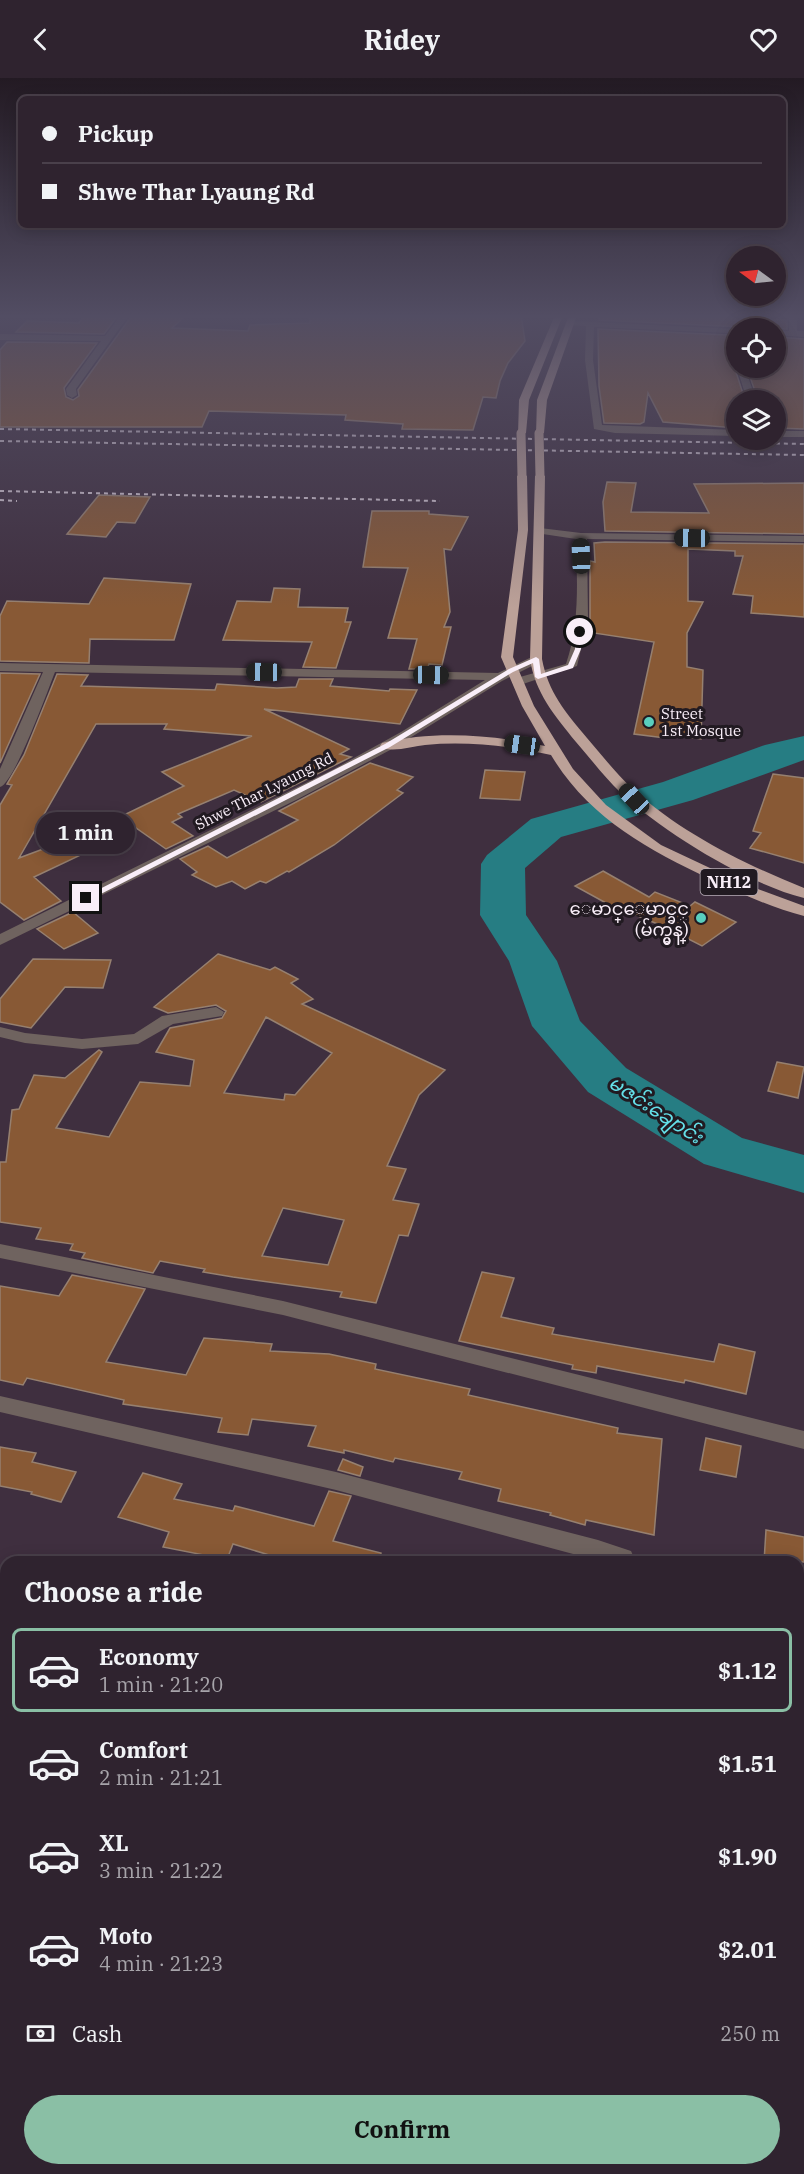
<!DOCTYPE html>
<meta charset="utf-8">
<style>
body{margin:0;font-family:"IBM Plex Serif","Noto Sans Myanmar",serif;background:#3b2f3b;color:#f1f3f6;height:100vh;display:flex;flex-direction:column;font-size:22px;white-space:nowrap}
*{box-sizing:border-box;margin:0}
p{font-size:20px;color:#a7a4aa}
.icon{flex:none;width:33px;height:33px;fill:none;stroke:currentColor;stroke-width:2;stroke-linecap:round;stroke-linejoin:round}
.map{position:relative;flex:1;overflow:hidden}
.panel{position:absolute;left:0px;top:1478px;width:804px;height:620px;display:flex;flex-direction:column;background:#2f232f;border-radius:18px 18px 0 0;box-shadow:0 3px 15px #0003,0 0 0 2px #4a404b}
.panel>*{flex:none}
.hud{position:absolute;left:18px;top:18px;width:768px;height:132px;border-radius:9px;box-shadow:0 3px 15px #0003,0 0 0 2px #4a404b;display:grid;align-content:center;height:132px;padding:0 24px;background:#2f232f}
.needle{width:39px;rotate:285deg}
.fabs{position:absolute;left:726px;top:168px;display:grid;gap:12px}
.fabs a{display:grid;place-items:center;width:60px;height:60px;border-radius:50%;background:#2f232f;box-shadow:0 3px 15px #0003,0 0 0 2px #4a404b;font-size:30px}
.end{position:absolute;width:27px;height:27px;margin:-14px;border:8px solid #f9eef8;background:#111;box-shadow:0 0 0 3px #111}
.from{border-radius:50%}
.bubble{position:absolute;height:42px;border-radius:21px;background:#2f232f;box-shadow:0 3px 15px #0003,0 0 0 2px #4a404b;font-size:20px;font-weight:700;line-height:42px;text-align:center}
.car{position:absolute;width:18px;height:36px;margin:-18px -9px;border-radius:8px;box-shadow:0 0 4px 2px #0007;background:linear-gradient(#222 24%,#8ab4d8 0 40%,#222 0 76%,#8ab4d8 0 86%,#222 0)}
.hud b{display:flex;align-items:center;gap:21px;height:57px;font-size:22px}
.hud b+b{border-top:2px solid #4a404b}
.hud i{width:15px;height:15px;background:#f1f3f6}
ul{padding:0;list-style:none}
li{display:flex;align-items:center;gap:18px;height:84px;margin:0 12px 9px;padding:0 12px;border:3px solid transparent;border-radius:9px}
li div{flex:1}
li b{display:block;font-size:22px}
li em{font-style:normal;font-weight:700}
li.active{border-color:#8abfa5}
li>.icon{width:54px;height:54px;stroke-width:1.5}
h2{padding:0 24px;font-size:27px;line-height:72px}
.pay{display:flex;align-items:center;gap:15px;height:66px;padding:0 24px;font-size:22px}
.pay p{margin-inline-start:auto}
.action{display:flex;gap:12px;margin-top:auto;padding:12px 24px}
.action a{flex:1;height:69px;border-radius:36px;background:#8abfa5;color:#111;font-size:24px;font-weight:700;line-height:69px;text-align:center}
header{display:flex;justify-content:space-between;align-items:center;height:78px;padding:0 24px;background:#2f232f;font-size:27px;font-weight:700}
.map>svg:first-child{display:block}
.lines{fill:none;stroke-linecap:round;stroke-linejoin:round}
.river{fill:#267d83;fill-rule:evenodd}
.building{fill:#885935;stroke:#968070;stroke-width:1.5;fill-rule:evenodd}
.minor{fill:#6f635f;fill-rule:evenodd}
.highway{fill:#bca198;fill-rule:evenodd}
.rail{stroke:#d7cbd6;stroke-width:2;stroke-dasharray:4 4;stroke-linecap:butt}
.highway-bridge{stroke:#bca198;stroke-width:9}
.route{fill:#f9eef8}
.poi-dot{fill:#59cebe;stroke:#211a21;stroke-width:2}
.labels{text-anchor:middle;dominant-baseline:central;stroke-width:6;stroke-linejoin:round;paint-order:stroke}
.far-poi-label{font-size:15px;fill:#f9eef8;stroke:#211a21;text-anchor:start}
.far-street-label{font-size:15px;fill:#f9eef8;stroke:#211a21}
.shield{fill:#211a21;stroke:#b8aeb8;stroke-width:1.5}
.shield-label{font-size:16px;font-weight:bold;fill:#f9eef8}
.poi-label{font-size:18px;fill:#f9eef8;stroke:#211a21;text-anchor:end}
.water-label{font-size:20px;font-style:italic;fill:#64dfe8;stroke:#211a21}
</style>
<header><svg class="icon" aria-label="back" viewBox="0 0 24 24"><path d="M15 5l-7 7 7 7"/></svg>Ridey<svg class="icon" aria-label="heart" viewBox="0 0 24 24"><path d="M12 20l-8-8c-3-5 5-10 8-4 3-6 11-1 8 4z"/></svg></header>
<div class="map">
<svg width="804" height="2096" viewBox="0 0 804 2096">
<rect width="100%" height="100%" fill="#3f2f3f"/>
<g class="lines">
<!-- river -->
<path class="river" d="M804,658V682L693,722L561,759L525,790L526,837L557,883L580,943L626,990L742,1060L804,1077V1115L704,1086L588,1014L532,948L509,883L480,837L481,786L487,777L531,741L663,704L765,667Z"/>
</g>
<!-- building -->
<path class="building" d="M136,237H186L172,250L248,253L250,247L310,245V237H521L525,263L508,285L500,303L496,320L483,319L473,352L402,351L403,346L345,342L346,337L209,333L202,349H0V272L7,264L97,265L64,310L66,319L73,322L79,318L78,312L130,240Z
M600,237L745,239V237H770V241L787,242V251L599,242Z
M83,239L116,240L104,256L16,254L27,243L79,245Z
M598,251L727,257L730,274L736,279L735,291L745,322H736V350L663,344L648,315L644,344L640,346L604,345L599,308Z
M776,259L804,261V351L776,350V322H758L747,290H776Z
M607,404L636,405L631,434L709,435L694,406L804,405V456L605,453L603,424Z
M99,417L150,419L135,445L117,444L106,459L67,456Z
M372,433H429V436L468,439L451,472L444,471L450,534L444,549H451L442,587L429,586L427,591H409L417,561L388,560L408,490L363,489Z
M605,464L804,466V539L751,535L753,518L733,516L743,478H735V473L688,471V523L703,524L687,555V589L703,592L701,661L666,656L665,660L634,656L654,564L587,554L590,541V483L595,484L594,465Z
M104,500L191,506L174,562L90,561L89,585L0,583V538L7,523L89,526Z
M274,510L300,511L298,529L348,530L345,544H351L336,590L303,589L312,564L223,562L237,523L271,524Z
M0,595L40,596L0,685Z
M57,596L88,597L81,608L215,612L217,606L277,610L296,609L299,601H333L330,608L389,613L390,611L417,612L400,646L264,631L349,671L340,676L351,679L261,724L234,712L178,736L182,739L172,744L193,758L166,771L122,740L126,739L124,737L184,708L162,694L252,658L164,651L167,646H96L19,780L78,758L85,775L34,799L61,823L24,842L0,824V727L12,707L7,706L24,677Z
M370,685L413,699L397,712L403,715L334,767L289,794L287,793L266,805L260,803L245,811L232,803L216,809L192,797L197,794L180,781L208,768L227,780L298,742L279,733Z
M485,692L525,694L520,722L480,720Z
M773,696L804,700V785L750,770L761,755L753,753Z
M603,793L649,819L655,814L690,828L695,824L736,844L702,868L665,849L606,825L575,808Z
M73,834L98,855L64,871L37,851Z
M218,876L270,892L275,889L298,901L291,905L313,921L302,926L445,992L419,1017L387,1088L406,1091L393,1122L419,1126L408,1158L399,1157L376,1225L340,1219L342,1214L233,1199L203,1194L205,1191L160,1183L153,1195L82,1180L85,1175L70,1172L73,1166L36,1161L41,1150L0,1144V1084H6L12,1032L19,1031L34,997L65,1000L99,972L102,974L56,1050L109,1059L140,1004L190,1008L194,982L156,974L170,950L222,940L226,933L216,927L168,935L154,929ZM266,939L332,975L295,1017L285,1016L284,1022L224,1015ZM283,1130L344,1142L328,1187L262,1178Z
M33,881L111,882L103,910L65,909L31,950L0,944V921Z
M777,984L804,989L798,1020L768,1013Z
M482,1194L514,1200L501,1239L554,1250L552,1256L714,1284L719,1266L755,1274L746,1316L685,1302L684,1305L597,1288L596,1295L572,1291L573,1287L459,1263Z
M72,1197L145,1211L106,1284L186,1297L204,1260L272,1266L270,1273L329,1276L376,1286L375,1291L470,1311L468,1317L618,1350L617,1355L662,1361L654,1457L586,1442L585,1447L550,1437L551,1435L498,1423L501,1411L459,1401L462,1394L395,1380L393,1384L344,1372V1375L308,1368L316,1348L252,1341L248,1357L218,1354L222,1340L123,1326L124,1322L27,1300L23,1307L0,1302V1208L59,1218Z
M706,1360L741,1368L736,1399L700,1392Z
M0,1369L36,1375L32,1384L76,1394L61,1424L31,1416L32,1414L0,1408Z
M343,1381L363,1389L360,1398L338,1392Z
M143,1395L182,1406L174,1421L233,1433L235,1428L314,1448L329,1413L351,1418L333,1463L381,1475L380,1484H292L233,1466L226,1484H201L204,1477L163,1469L169,1454L118,1439Z
M766,1452L804,1459V1484H764Z"/>
<g class="lines">
<!-- minor -->
<path class="minor" d="M121,237H129L76,311L77,317L72,320L67,317L66,311L101,263L0,262V256L105,258Z
M789,237H797V253H804V259L776,257V253H789Z
M571,243L736,251V277L732,274L729,255L594,249L593,282L602,347L736,352V358L615,355L594,351L585,282L586,248L568,247Z
M737,290H745L756,322H747Z
M776,353H804V359H776Z
M540,450L581,455L804,458V464L587,461L588,541L577,588L517,608L513,607V601L566,586C580,545 577,503 576,461L536,455L535,453Z
M536,577L542,581L540,584L502,603L392,671L296,722L0,867V856L334,691L401,654L485,602L55,594C48,612 14,706 0,709V691L43,594L0,593V585L498,595Z
M216,929L224,934L222,938L173,946L138,966L82,971L25,965L0,959V949L25,955L82,961L134,956L162,938Z
M0,1166L283,1223L804,1353V1371L283,1237L0,1180Z
M0,1318L336,1394L598,1462L631,1473L636,1484H603L336,1412L0,1334Z
M798,1530L804,1531V1551L798,1550Z
M451,2091H481L483,2096H453Z"/>
<!-- highway -->
<path class="highway" d="M555,237H563L529,322L526,355L518,357L519,322Z
M569,237H577L547,322L544,355L536,357L537,322Z
M522,395L527,398L528,452L513,579L534,628L573,691L606,727L661,767L744,806L804,828V838C772,830 740,815 710,801C647,771 588,739 551,677C510,668 467,663 425,667C413,668 389,676 380,668L382,665C435,652 493,657 545,668L522,628L501,579L518,452L517,398Z
M540,395L545,398L542,581C548,614 566,635 587,660C602,677 616,696 633,711C681,755 744,786 804,810V820C748,806 664,755 621,715C605,700 591,681 576,664C555,638 535,615 530,581L535,398Z"/>
<!-- rail -->
<path class="rail" d="M0,351L804,366
M0,363L804,377
M0,413L440,423
M0,422L17,423"/>
<!-- highway-bridge -->
<path class="highway-bridge" d="M521,355L522,398
M539,355L540,398"/>
</g>
<!-- sky -->
<linearGradient id="sky" x2="0" y2="1"><stop stop-color="#231a23"/><stop offset="0.45" stop-color="#524d63"/><stop offset="1" stop-color="#524d63" stop-opacity="0"/></linearGradient>
<rect width="804" height="530" fill="url(#sky)"/>
<!-- route -->
<path class="route" d="M580,552L583,554L581,571L573,590L538,601L535,599L533,585L513,594L390,669L89,822L82,820L385,666L509,591L536,579L539,581L541,596L568,587L575,571L576,554Z"/>
<!-- markers -->
<g class="poi-dot">
<circle cx="649" cy="644" r="6"/>
<circle cx="701" cy="840" r="6"/>
</g>
<g class="labels">
<!-- far-poi labels -->
<g class="far-poi-label">
<text x="661" y="635">Street<tspan x="661" dy="17">1st Mosque</tspan></text>
</g>
<!-- far-street labels -->
<g class="far-street-label">
<text transform="translate(264 713) rotate(-27)">Shwe Thar Lyaung Rd</text>
</g>
<!-- shield labels -->
<rect class="shield" x="700.5" y="791" width="57" height="26" rx="4.5"/>
<g class="shield-label">
<text x="729" y="804">NH12</text>
</g>
<!-- poi labels -->
<g class="poi-label">
<text x="689" y="830">ေမာင္ေမာင္ခင္<tspan x="689" dy="21">(မ်က္မွန္)</tspan></text>
</g>
<!-- water labels -->
<g class="water-label">
<text transform="translate(656 1031) rotate(33)">မဇင်းချောင်း</text>
</g>
</g>
</svg>
<div class="fabs">
<a><svg class="needle" viewBox="-14 -14 28 28"><path d="M0-13l5 13h-10z" fill="#e53935"/><path d="M0 13l5-13h-10z" fill="#a7a4aa"/></svg></a>
<a><svg class="icon" aria-label="locate" viewBox="0 0 24 24"><circle cx="12" cy="12" r="6"/><path d="M12 2v4M12 18v4M2 12h4M18 12h4"/></svg></a>
<a><svg class="icon" aria-label="layers" viewBox="0 0 24 24"><path d="M12 4l9 5-9 5-9-5zM3 14l9 5 9-5"/></svg></a>
</div>
<i class="end from" style="left:580px;top:554px"></i>
<i class="end" style="left:86px;top:820px"></i>
<div class="bubble" style="left:36px;top:734px;width:99px">1 min</div>
<i class="car" style="left:692px;top:460px;rotate:271deg"></i>
<i class="car" style="left:581px;top:478px;rotate:358deg"></i>
<i class="car" style="left:264px;top:594px;rotate:271deg"></i>
<i class="car" style="left:431px;top:597px;rotate:91deg"></i>
<i class="car" style="left:522px;top:667px;rotate:278deg"></i>
<i class="car" style="left:634px;top:721px;rotate:317deg"></i>
<div class="hud">
<b><i class="from"></i>Pickup</b>
<b><i></i>Shwe Thar Lyaung Rd</b>
</div>
<section class="panel">
<h2>Choose a ride</h2>
<ul>
<li class="active"><svg class="icon" aria-label="car" viewBox="0 0 24 24"><path d="M5 17H2v-5l4-1 3-4h7l3 4 3 1v5h-3M9 17h6M6 11h13"/><circle cx="7" cy="17" r="2"/><circle cx="17" cy="17" r="2"/></svg><div><b>Economy</b><p>1 min · 21:20</p></div><em>$1.12</em></li>
<li><svg class="icon" aria-label="car" viewBox="0 0 24 24"><path d="M5 17H2v-5l4-1 3-4h7l3 4 3 1v5h-3M9 17h6M6 11h13"/><circle cx="7" cy="17" r="2"/><circle cx="17" cy="17" r="2"/></svg><div><b>Comfort</b><p>2 min · 21:21</p></div><em>$1.51</em></li>
<li><svg class="icon" aria-label="car" viewBox="0 0 24 24"><path d="M5 17H2v-5l4-1 3-4h7l3 4 3 1v5h-3M9 17h6M6 11h13"/><circle cx="7" cy="17" r="2"/><circle cx="17" cy="17" r="2"/></svg><div><b>XL</b><p>3 min · 21:22</p></div><em>$1.90</em></li>
<li><svg class="icon" aria-label="car" viewBox="0 0 24 24"><path d="M5 17H2v-5l4-1 3-4h7l3 4 3 1v5h-3M9 17h6M6 11h13"/><circle cx="7" cy="17" r="2"/><circle cx="17" cy="17" r="2"/></svg><div><b>Moto</b><p>4 min · 21:23</p></div><em>$2.01</em></li>
</ul>
<div class="pay"><svg class="icon" aria-label="cash" viewBox="0 0 24 24"><path d="M3 7h18v10H3z"/><circle cx="12" cy="12" r="2"/></svg>Cash<p>250 m</p></div>
<div class="action"><a>Confirm</a></div>
</section>
</div>
